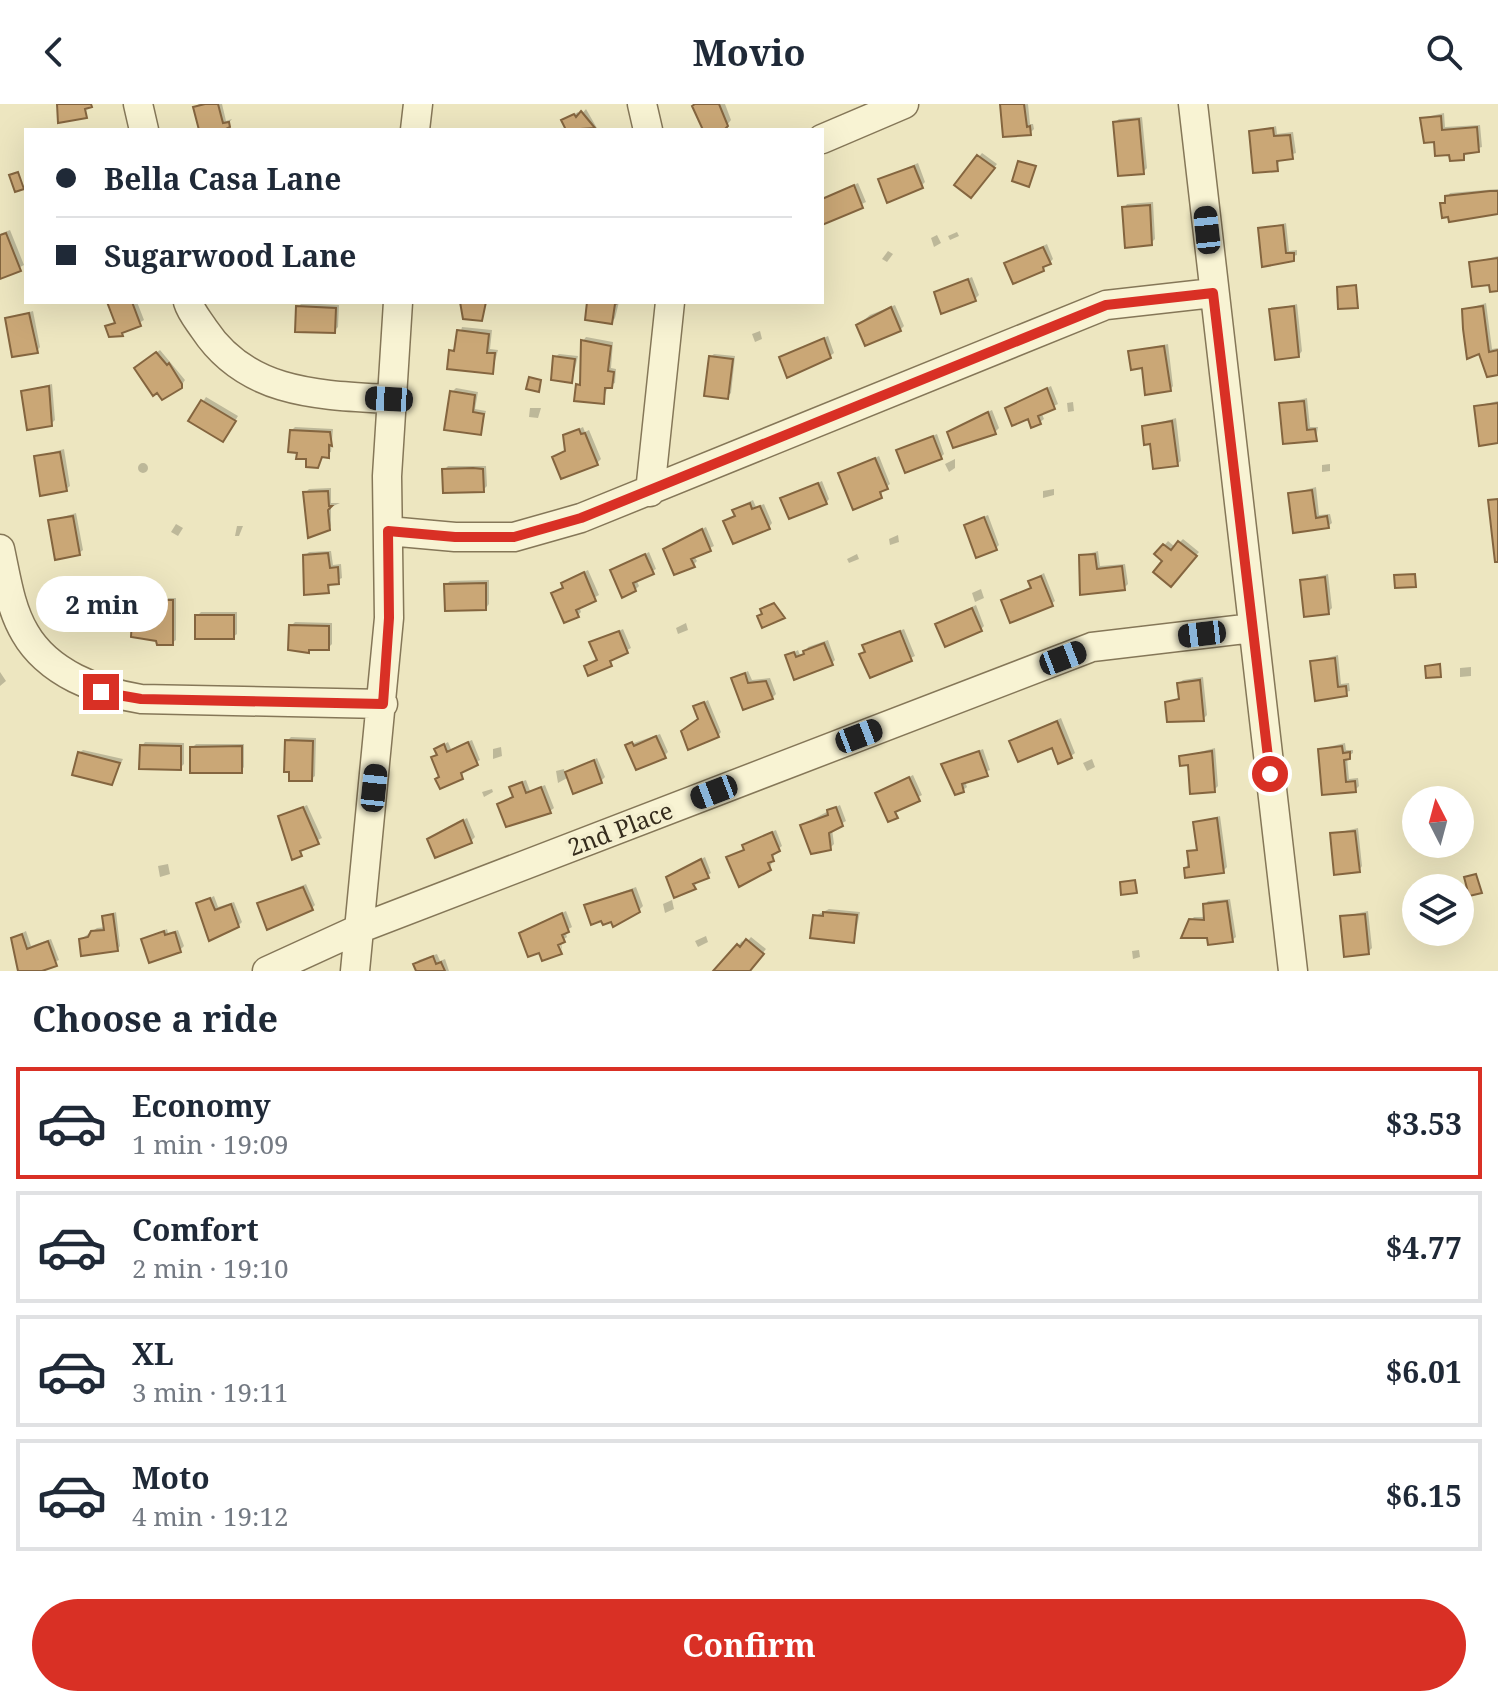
<!DOCTYPE html>
<meta charset="utf-8">
<style>
body{margin:0;font-family:"Noto Serif",serif;background:#f2f2f3;color:#1f2937;height:100vh;display:flex;flex-direction:column;font-size:30px;white-space:nowrap}
*{box-sizing:border-box;margin:0}
p{font-size:26px;color:#747a83}
.icon{flex:none;width:44px;height:44px;fill:none;stroke:currentColor;stroke-width:2;stroke-linecap:round;stroke-linejoin:round}
.map{position:relative;height:867px;overflow:hidden}
.details{display:flex;flex-direction:column;background:#fff;flex:1}
.details>*{flex:none}
.banner{position:absolute;left:24px;top:24px;width:800px;height:176px;border-radius:0px;box-shadow:0 8px 32px #0002;display:grid;align-content:center;height:176px;padding:0 32px;background:#fff}
.needle{width:52px;rotate:354deg}
.buttons{position:absolute;left:1402px;top:682px;display:grid;gap:16px}
.buttons a{display:grid;place-items:center;width:72px;height:72px;border-radius:50%;background:#fff;box-shadow:0 8px 32px #0002;font-size:40px}
.end{position:absolute;width:36px;height:36px;margin:-18px;border:10px solid #d93025;background:#fff;box-shadow:0 0 0 4px #fff}
.from{border-radius:50%}
.bubble{position:absolute;height:56px;border-radius:28px;background:#fff;box-shadow:0 8px 32px #0002;font-size:26px;font-weight:700;line-height:56px;text-align:center}
.car{position:absolute;width:24px;height:48px;margin:-24px -12px;border-radius:10px;box-shadow:0 0 6px 2px #0007;background:linear-gradient(#222 24%,#8ab4d8 0 40%,#222 0 76%,#8ab4d8 0 86%,#222 0)}
.banner b{display:flex;align-items:center;gap:28px;height:76px;font-size:30px}
.banner b+b{border-top:2px solid #e0e1e3}
.banner i{width:20px;height:20px;background:#1f2937}
ul{padding:0;list-style:none}
li{display:flex;align-items:center;gap:24px;height:112px;margin:0 16px 12px;padding:0 16px;border:4px solid #e0e1e3;border-radius:0px}
li div{flex:1}
li b{display:block;font-size:30px}
li em{font-style:normal;font-weight:700}
li.on{border-color:#d93025}
li>.icon{width:72px;height:72px;stroke-width:1.5}
h2{padding:0 32px;font-size:36px;line-height:96px}
.primary-button{display:flex;gap:16px;margin-top:auto;padding:16px 32px}
.primary-button a{flex:1;height:92px;border-radius:48px;background:#d93025;color:#fff;font-size:32px;font-weight:700;line-height:92px;text-align:center}
header{display:flex;justify-content:space-between;align-items:center;height:104px;padding:0 32px;background:#fff;font-size:36px;font-weight:700}
.map>svg:first-child{display:block}
.shadow{fill:#0003}
.building{fill:#caa776;stroke:#84653f;stroke-width:2}
.lines{fill:none;stroke-linecap:round;stroke-linejoin:round}
.minor-casing{stroke:#857758;stroke-width:31}
.minor{stroke:#f8f3d3;stroke-width:28}
.route{stroke:#d93025;stroke-width:10}
.labels{text-anchor:middle;dominant-baseline:central;stroke-width:8;stroke-linejoin:round;paint-order:stroke}
.street-label{font-size:24px;fill:#352c1d;stroke:#f4efcf}
</style>
<header><svg class="icon" aria-label="back" viewBox="0 0 24 24"><path d="M15 5l-7 7 7 7"/></svg>Movio<svg class="icon" aria-label="search" viewBox="0 0 24 24"><circle cx="10" cy="10" r="6"/><path d="M15 15l6 6"/></svg></header>
<div class="map">
<svg width="1498" height="867" viewBox="0 0 1498 867">
<rect width="100%" height="100%" fill="#ede6c0"/>
<!-- shadow -->
<path class="shadow" d="M199,0H222L226,17L232,15L227,21L228,26H201L195,3Z
M696,0H725L731,16L727,21L729,26H707Z
M1002,0H1028L1030,20H1033L1034,25L1030,29Z
M586,5L598,26H568L563,17L578,8L580,12Z
M1444,9L1445,23L1480,21L1482,43L1467,47L1463,54L1436,36L1422,14Z
M1142,13L1147,64L1143,68L1115,18L1119,15Z
M1276,22L1277,30L1293,28L1296,49L1280,54L1277,65L1251,28Z
M982,49L997,60L975,88L957,80Z
M918,59L925,78L921,82L880,76Z
M858,79L866,98L822,119V96Z
M1498,85V108L1443,100L1450,89Z
M1153,98L1155,135L1151,139L1124,104L1127,100Z
M1286,119L1289,147L1297,146V151L1263,161L1260,125Z
M10,126L24,161L0,173V130Z
M957,128L959,132L950,136L948,132Z
M937,131L941,139L934,143L931,134Z
M1047,140L1053,155L1043,165L1007,160Z
M888,147L893,150L887,158L882,155Z
M1498,152V185L1471,159Z
M972,173L979,191L975,195L936,189Z
M109,198H137L144,216L117,232L107,223L116,217Z
M591,198H619L615,214L612,218Z
M302,199L339,201L338,223L334,227L298,203Z
M1486,199L1492,245L1498,244V269L1464,206Z
M1297,200L1302,247L1299,251L1271,206Z
M895,201L904,222L900,226L858,221L870,211Z
M33,207L40,243L37,247L7,215Z
M462,223L492,226L490,245L498,246L492,268L451,247L457,243Z
M760,227L762,235L755,238L752,230Z
M828,232L834,249L830,252L782,253Z
M586,233L613,238L611,264L616,265L615,279L608,282L603,297L578,281L582,277L583,237Z
M1168,240L1173,282L1170,286L1130,248Z
M160,246L185,276L181,282L140,261Z
M559,250L578,252L572,277L555,253Z
M714,250L735,252L731,289L727,293L710,253Z
M52,280L55,316L51,320L23,287Z
M1051,282L1058,300L1041,308L1044,315L1040,318L1007,304Z
M456,284L478,288L475,305L486,307L480,329L452,288Z
M206,293L238,312L226,332L191,317Z
M1307,294L1310,323H1318L1316,335L1281,300Z
M1498,297V337L1476,302Z
M1073,298L1074,307L1068,308L1067,299Z
M530,304H541L538,314L529,313Z
M992,306L999,324L995,328L954,341L949,329L953,325Z
M1176,314L1181,357L1177,360L1152,338L1144,323Z
M295,323L333,325L331,348L321,351L317,362L291,327Z
M583,323L585,328L589,326L601,355L597,359L558,350L567,346L565,332Z
M937,330L944,350L941,353L899,346Z
M64,345L70,382L66,385L36,353Z
M879,352L890,380L883,385L881,392L841,370Z
M955,355V364L949,368L945,360Z
M138 364a5 5 0 1 1 10 0a5 5 0 1 1-10 0Z
M1330,360V367L1322,368V361Z
M448,362H486L487,382L483,386L444,366Z
M822,377L829,395L826,399L782,395Z
M1316,383L1319,411L1330,410L1332,419L1328,422L1294,427L1290,390Z
M331,384V399H340L331,403V422L328,426L305,389L309,385Z
M1054,385V391L1043,394V387Z
M753,396L756,403L764,400L772,419L769,423L725,418L736,411L734,406L738,403Z
M76,409L83,446L79,449L50,417Z
M988,411L999,441L995,445L966,421Z
M176,420L183,424L178,432L171,428Z
M237,422H243L239,432H235Z
M706,423L714,442L694,452L697,457L693,461L669,442Z
M898,431L899,438L890,441L889,435Z
M1183,435L1199,448L1170,480L1165,457L1157,450L1168,437L1175,443Z
M331,447L333,461L341,460L342,474L331,479L328,487L305,452L309,448Z
M1098,447L1100,462L1125,460L1128,480L1124,484L1082,489L1081,452Z
M649,448L656,465L636,475L639,482L635,486L612,467Z
M857,450L859,455L849,459L847,455Z
M588,466L599,491L579,502L581,508L578,511L554,489L564,482L567,476Z
M1044,469L1055,497L1051,500L1003,497L1032,483L1030,477Z
M1328,470L1332,504L1328,508L1302,477Z
M92,472L110,490L118,482L127,492L99,517L73,491Z
M489,476V500L486,504L446,481L450,477Z
M981,485L984,494L975,498L972,489Z
M168,494H176V536L172,539L134,516L141,512L145,500H164Z
M976,501L984,522L981,525L937,520Z
M201,508H237V530L233,533L197,512Z
M295,518L332,519V540L328,544L291,522Z
M686,519L688,526L678,530L676,524Z
M623,525L631,544L613,553L611,560L587,562L599,555L592,539Z
M904,525L915,552L871,572L862,550L866,546L865,541Z
M828,536L835,556L831,560L787,552L798,546L800,551L805,549L808,543Z
M1338,551L1341,580L1349,579L1350,587L1316,595L1312,558Z
M1471,563V572L1460,573V564Z
M748,567L752,576L770,574L776,590L772,594L734,574Z
M0,568L6,577L0,582Z
M1203,573L1207,611L1203,615L1167,599L1181,593L1179,579L1183,576Z
M708,596L721,628L718,632L700,615L696,603Z
M1061,614L1075,649L1071,652L1060,657L1053,642L1011,637Z
M660,630L668,648L664,652L628,641Z
M291,633L316,634L315,672L311,675L287,637Z
M472,636L480,656L464,665L462,673L441,671L433,654L438,649L436,645L448,638L451,645Z
M145,638L184,639V660L180,664L142,642Z
M1345,639L1346,646H1353V649L1347,653L1349,675L1358,674L1359,682L1355,686L1324,689L1320,645Z
M196,640H244V663L241,667L192,644Z
M501,643L502,652L493,655V645Z
M1215,644L1218,682L1214,686L1181,653Z
M983,645L990,666L965,677L967,683L963,686L944,660Z
M83,646L123,655L112,678L79,649Z
M597,654L605,673L601,677L575,687L569,673L558,679L556,667L564,665L565,670Z
M1092,655L1095,663L1087,667L1083,659Z
M913,671L922,691L898,704L896,712L878,689Z
M526,676L530,687L545,681L554,704L550,707L499,700L514,692L511,684L515,680Z
M492,685L493,688L484,693L482,688Z
M307,701L322,734L303,743L301,750L281,713Z
M840,701L846,717L832,725L834,740L830,744L802,721Z
M1220,712L1227,763L1223,767L1186,765L1190,748L1199,744L1195,718Z
M467,714L475,733L471,737L430,735Z
M1358,724L1362,762L1359,766L1332,730Z
M776,726L782,742L775,747L770,765L729,754L746,745L748,738Z
M705,753L711,769L697,777L694,784L672,770Z
M168,760L170,770L160,773L158,762Z
M1455,777L1456,784H1444L1447,778Z
M306,780L315,801L311,805L259,800Z
M636,783L643,802L639,806L612,815L602,814L586,801Z
M1460,790L1468,807L1460,812Z
M214,792L218,803L234,798L242,818L238,822L198,800Z
M1230,795L1236,833L1232,836L1209,832L1190,817L1194,813H1206L1205,801L1208,797Z
M672,796L674,805L665,809L663,800Z
M829,805L860,808L854,837L815,812Z
M566,807L572,823L565,827L567,833L561,837L562,846L556,831L540,846L521,829Z
M1368,807L1372,844L1368,848L1342,813Z
M116,808L120,842L117,846L81,835L97,824L106,823L105,812Z
M167,825L168,829L178,826L184,842L180,846L143,836Z
M26,827L31,842L51,835L59,856L35,867H21L13,834Z
M706,832L708,838L698,843L695,837Z
M751,833L766,845L748,867H716L742,837L745,840Z
M1139,846L1140,853L1133,855L1132,847Z
M437,850L440,857L445,855L449,867H419L416,860L419,856Z"/>
<!-- building -->
<path class="building" d="M57,0H91L92,3L85,5L87,14L58,19Z
M205,0H218L223,19L229,18L230,23L224,26H199L193,3Z
M695,0H719L728,22L724,26H703L692,2Z
M1000,0H1024L1027,23L1030,22L1031,31L1003,33Z
M581,7L595,24L566,26L561,16L574,10L576,13Z
M1441,12L1442,26L1477,23L1479,48L1464,50V56L1450,57L1449,51L1435,52L1434,38L1424,39L1420,14Z
M1139,15L1144,70L1118,72L1113,18Z
M1273,24L1274,32L1290,31L1293,55L1277,57L1278,67L1253,69L1249,27Z
M977,51L995,64L971,94L954,81Z
M1018,57L1036,62L1029,83L1012,77Z
M914,62L923,84L887,99L878,75Z
M18,68L24,85L15,88L9,71Z
M854,81L863,104L822,121V95Z
M1490,87H1498V110L1449,118L1448,113L1442,114L1440,99H1445V92Z
M1150,101L1152,141L1125,144L1122,103Z
M1283,121L1286,149H1294V157L1262,163L1258,124Z
M6,129L21,167L0,175V131Z
M1043,143L1051,160L1043,163L1044,167L1013,180L1004,159Z
M1498,154V187L1490,188L1489,181L1472,183L1469,158Z
M968,175L976,197L941,210L934,188Z
M1356,181L1358,204L1338,205L1337,183Z
M107,198H132L141,222L122,229L123,232L109,233L105,222L115,219Z
M460,198H486L482,217L463,215Z
M587,198H620L615,200L612,220L585,216Z
M296,202L336,204L335,229L295,228Z
M1294,202L1299,253L1275,256L1269,205Z
M1483,202L1489,248L1498,246V271L1487,273L1479,250L1467,255L1463,225L1462,205Z
M891,203L901,227L865,242L856,221Z
M29,209L38,249L12,253L5,214Z
M457,226L489,230L487,249H495L493,270L447,265L449,246L454,247Z
M824,234L831,254L787,274L779,253Z
M581,236L611,242L608,267L614,268L612,284H605L604,300L574,297L576,280L580,281Z
M1164,242L1171,287L1145,291L1142,264L1131,266L1128,247Z
M156,248L167,261L169,259L182,280V284L162,296L157,289L153,292L134,264Z
M553,252L575,255L572,279L551,276Z
M709,252L733,255L728,295L704,292Z
M529,273L541,276L539,288L526,285Z
M49,282L52,322L27,326L21,287Z
M1047,284L1055,305L1038,312L1041,320L1031,324L1028,315L1012,322L1005,304Z
M450,287L475,291L473,308L484,310L481,331L444,326Z
M201,296L236,317L223,338L188,317Z
M1304,297L1307,326L1315,325L1317,337L1283,340L1279,299Z
M1498,299V339L1479,342L1474,302Z
M988,308L996,330L953,344L947,328Z
M1172,317L1178,362L1153,365L1150,340L1144,341L1142,322Z
M579,325L581,330L585,329L598,361L561,375L552,353L565,347L563,331Z
M290,326L330,328L332,342L329,341V354L322,353L318,364L306,363V355H296L297,349L288,348Z
M933,332L942,355L905,369L896,346Z
M60,348L67,387L40,392L34,352Z
M875,354L888,385L880,388L882,394L853,406L838,369Z
M473,364L483,365L484,388L443,389L442,365Z
M818,379L827,400L789,415L780,394Z
M1312,386L1316,414L1327,412L1329,424L1293,429L1288,389Z
M328,387L329,402H332L328,406L330,426L308,434L303,388Z
M1498,395V458H1495L1488,396Z
M750,399L752,405L760,402L770,425L733,440L723,417L735,412L732,406Z
M73,412L80,451L55,456L48,416Z
M984,413L997,446L976,454L964,421Z
M702,425L711,447L691,455L695,463L674,471L663,445Z
M1178,437L1197,452L1171,483L1153,468L1162,457L1154,450L1163,440L1171,446Z
M328,449L330,464L338,463L339,480L328,481L329,489L304,491L303,451Z
M645,450L654,470L633,479L636,487L622,494L610,466Z
M1095,450L1097,465L1122,462L1125,486L1080,491L1079,451Z
M584,468L596,497L576,506L579,513L564,519L551,489L563,484L561,479Z
M1415,470L1416,483L1395,484L1394,471Z
M1041,472L1053,502L1010,519L1001,496L1031,484L1028,477Z
M1325,473L1329,510L1304,513L1300,476Z
M84,474L105,492L113,484L125,496L99,520L70,491Z
M486,479V506L445,507L444,480Z
M162,496H173V541H157L156,537L131,533L132,515H139V502H162Z
M774,499L785,514L762,524L757,512L762,510L760,505Z
M972,504L982,527L945,543L935,520Z
M195,511H234V535H195Z
M289,521L329,522V546H309V549L288,546Z
M619,527L628,549L610,557L612,562L588,572L584,562L597,556L589,538Z
M900,527L912,557L870,574L859,550L865,548L862,541Z
M824,539L833,561L794,576L785,551L794,548L796,553L804,550L803,547Z
M1335,554L1338,583L1346,582L1347,592L1315,597L1310,557Z
M1440,560L1441,573L1426,574L1425,562Z
M745,569L748,579L766,577L773,595L743,606L731,574Z
M1200,576L1204,617L1167,618L1165,598L1179,595L1177,579Z
M704,598L719,633L688,646L681,627L698,615L693,602Z
M1057,617L1072,654L1058,660L1052,644L1018,658L1009,637Z
M656,632L666,654L636,666L625,641L632,638L634,642Z
M285,636L313,637L312,677H289V668H284Z
M468,638L478,661L461,669L463,675L440,685L435,675L439,673L431,653L437,651L434,645L444,640L447,648Z
M140,641L181,642V666L139,665Z
M242,642V669H190V643Z
M1342,642L1343,649L1350,648V655L1344,656L1346,678L1355,677L1356,688L1322,691L1318,645Z
M979,647L988,672L962,680L964,688L955,691L941,660Z
M1212,647L1215,688L1190,690L1188,661L1180,662L1179,652Z
M78,648L120,659L112,681L72,671Z
M594,656L602,679L573,690L565,668Z
M909,673L920,697L895,708L898,714L888,718L875,689Z
M522,678L526,689L541,683L551,709L506,723L497,700L513,693L509,683Z
M303,703L319,740L300,747L302,752L292,756L278,712Z
M836,703L843,722L829,729L831,746L811,750L800,721L828,711L827,706Z
M1217,714L1224,769L1185,774L1184,764L1189,763L1187,747L1197,746L1193,718Z
M463,716L472,739L435,754L427,735Z
M1355,727L1360,768L1334,771L1330,729Z
M772,728L780,747L772,751L774,757L768,759L771,766L739,783L726,753L744,746L742,741Z
M701,755L709,774L693,780L696,785L674,794L666,773Z
M1476,770L1482,789L1469,792L1464,773Z
M1135,776L1137,789L1121,791L1120,778Z
M303,783L313,806L267,826L257,799Z
M632,786L640,808L613,823L611,818L603,821L601,817L591,821L584,801Z
M210,794L215,806L231,800L239,823L209,837L196,799Z
M1227,797L1233,838L1208,841L1207,834H1181L1189,815L1204,816L1203,800Z
M823,808L857,811L854,839L810,834L813,811L823,812Z
M562,809L569,828L562,831L565,838L558,841L562,850L542,857L539,849L528,853L519,829Z
M113,810L118,847L81,852L79,835L88,833L91,827L104,826L102,812Z
M1365,810L1369,850L1344,853L1340,812Z
M164,827L165,831L175,828L181,848L149,859L141,835Z
M22,830L27,845L48,837L57,862L42,867H18L11,834Z
M746,835L764,850L750,867H713L737,840L740,843Z
M433,852L436,860L441,858L445,867H416L413,860Z"/>
<g class="lines">
<!-- minor casing -->
<g class="minor-casing">
<path id="minor" d="M138,0L144,26
M642,0L648,26
M1193,0L1293,867
M415,26L418,0
M822,35L904,0
M188,198C191,208 198,216 204,225C247,290 318,291 389,295
M650,388L670,198
M388,427L455,433H514L581,414L1106,201L1213,189
M0,445C6,472 10,504 25,529C48,569 98,588 141,595L383,600
M267,867L361,824L1092,543L1253,524
M355,867L389,514L387,372L398,198"/>
</g>
<!-- minor -->
<use href="#minor" class="minor"/>
</g>
<g class="lines">
<!-- route -->
<path class="route" d="M101,588L141,595L383,600L389,514L388,427L455,433H514L581,414L1106,201L1213,189L1270,670"/>
</g>
<g class="labels">
<!-- street labels -->
<g class="street-label">
<text transform="translate(620 724) rotate(-21)">2nd Place</text>
</g>
</g>
</svg>
<div class="buttons">
<a><svg class="needle" viewBox="-14 -14 28 28"><path d="M0-13l5 13h-10z" fill="#e53935"/><path d="M0 13l5-13h-10z" fill="#747a83"/></svg></a>
<a><svg class="icon" aria-label="layers" viewBox="0 0 24 24"><path d="M12 4l9 5-9 5-9-5zM3 14l9 5 9-5"/></svg></a>
</div>
<i class="end from" style="left:1270px;top:670px"></i>
<i class="end" style="left:101px;top:588px"></i>
<div class="bubble" style="left:36px;top:472px;width:132px">2 min</div>
<i class="car" style="left:1207px;top:126px;rotate:354deg"></i>
<i class="car" style="left:389px;top:295px;rotate:273deg"></i>
<i class="car" style="left:1202px;top:530px;rotate:263deg"></i>
<i class="car" style="left:1063px;top:554px;rotate:69deg"></i>
<i class="car" style="left:859px;top:632px;rotate:69deg"></i>
<i class="car" style="left:374px;top:684px;rotate:6deg"></i>
<i class="car" style="left:714px;top:688px;rotate:249deg"></i>
<div class="banner">
<b><i class="from"></i>Bella Casa Lane</b>
<b><i></i>Sugarwood Lane</b>
</div>
</div>
<section class="details">
<h2>Choose a ride</h2>
<ul>
<li class="on"><svg class="icon" aria-label="car" viewBox="0 0 24 24"><path d="M5 17H2v-5l4-1 3-4h7l3 4 3 1v5h-3M9 17h6M6 11h13"/><circle cx="7" cy="17" r="2"/><circle cx="17" cy="17" r="2"/></svg><div><b>Economy</b><p>1 min · 19:09</p></div><em>$3.53</em></li>
<li><svg class="icon" aria-label="car" viewBox="0 0 24 24"><path d="M5 17H2v-5l4-1 3-4h7l3 4 3 1v5h-3M9 17h6M6 11h13"/><circle cx="7" cy="17" r="2"/><circle cx="17" cy="17" r="2"/></svg><div><b>Comfort</b><p>2 min · 19:10</p></div><em>$4.77</em></li>
<li><svg class="icon" aria-label="car" viewBox="0 0 24 24"><path d="M5 17H2v-5l4-1 3-4h7l3 4 3 1v5h-3M9 17h6M6 11h13"/><circle cx="7" cy="17" r="2"/><circle cx="17" cy="17" r="2"/></svg><div><b>XL</b><p>3 min · 19:11</p></div><em>$6.01</em></li>
<li><svg class="icon" aria-label="car" viewBox="0 0 24 24"><path d="M5 17H2v-5l4-1 3-4h7l3 4 3 1v5h-3M9 17h6M6 11h13"/><circle cx="7" cy="17" r="2"/><circle cx="17" cy="17" r="2"/></svg><div><b>Moto</b><p>4 min · 19:12</p></div><em>$6.15</em></li>
</ul>
<div class="primary-button"><a>Confirm</a></div>
</section>
